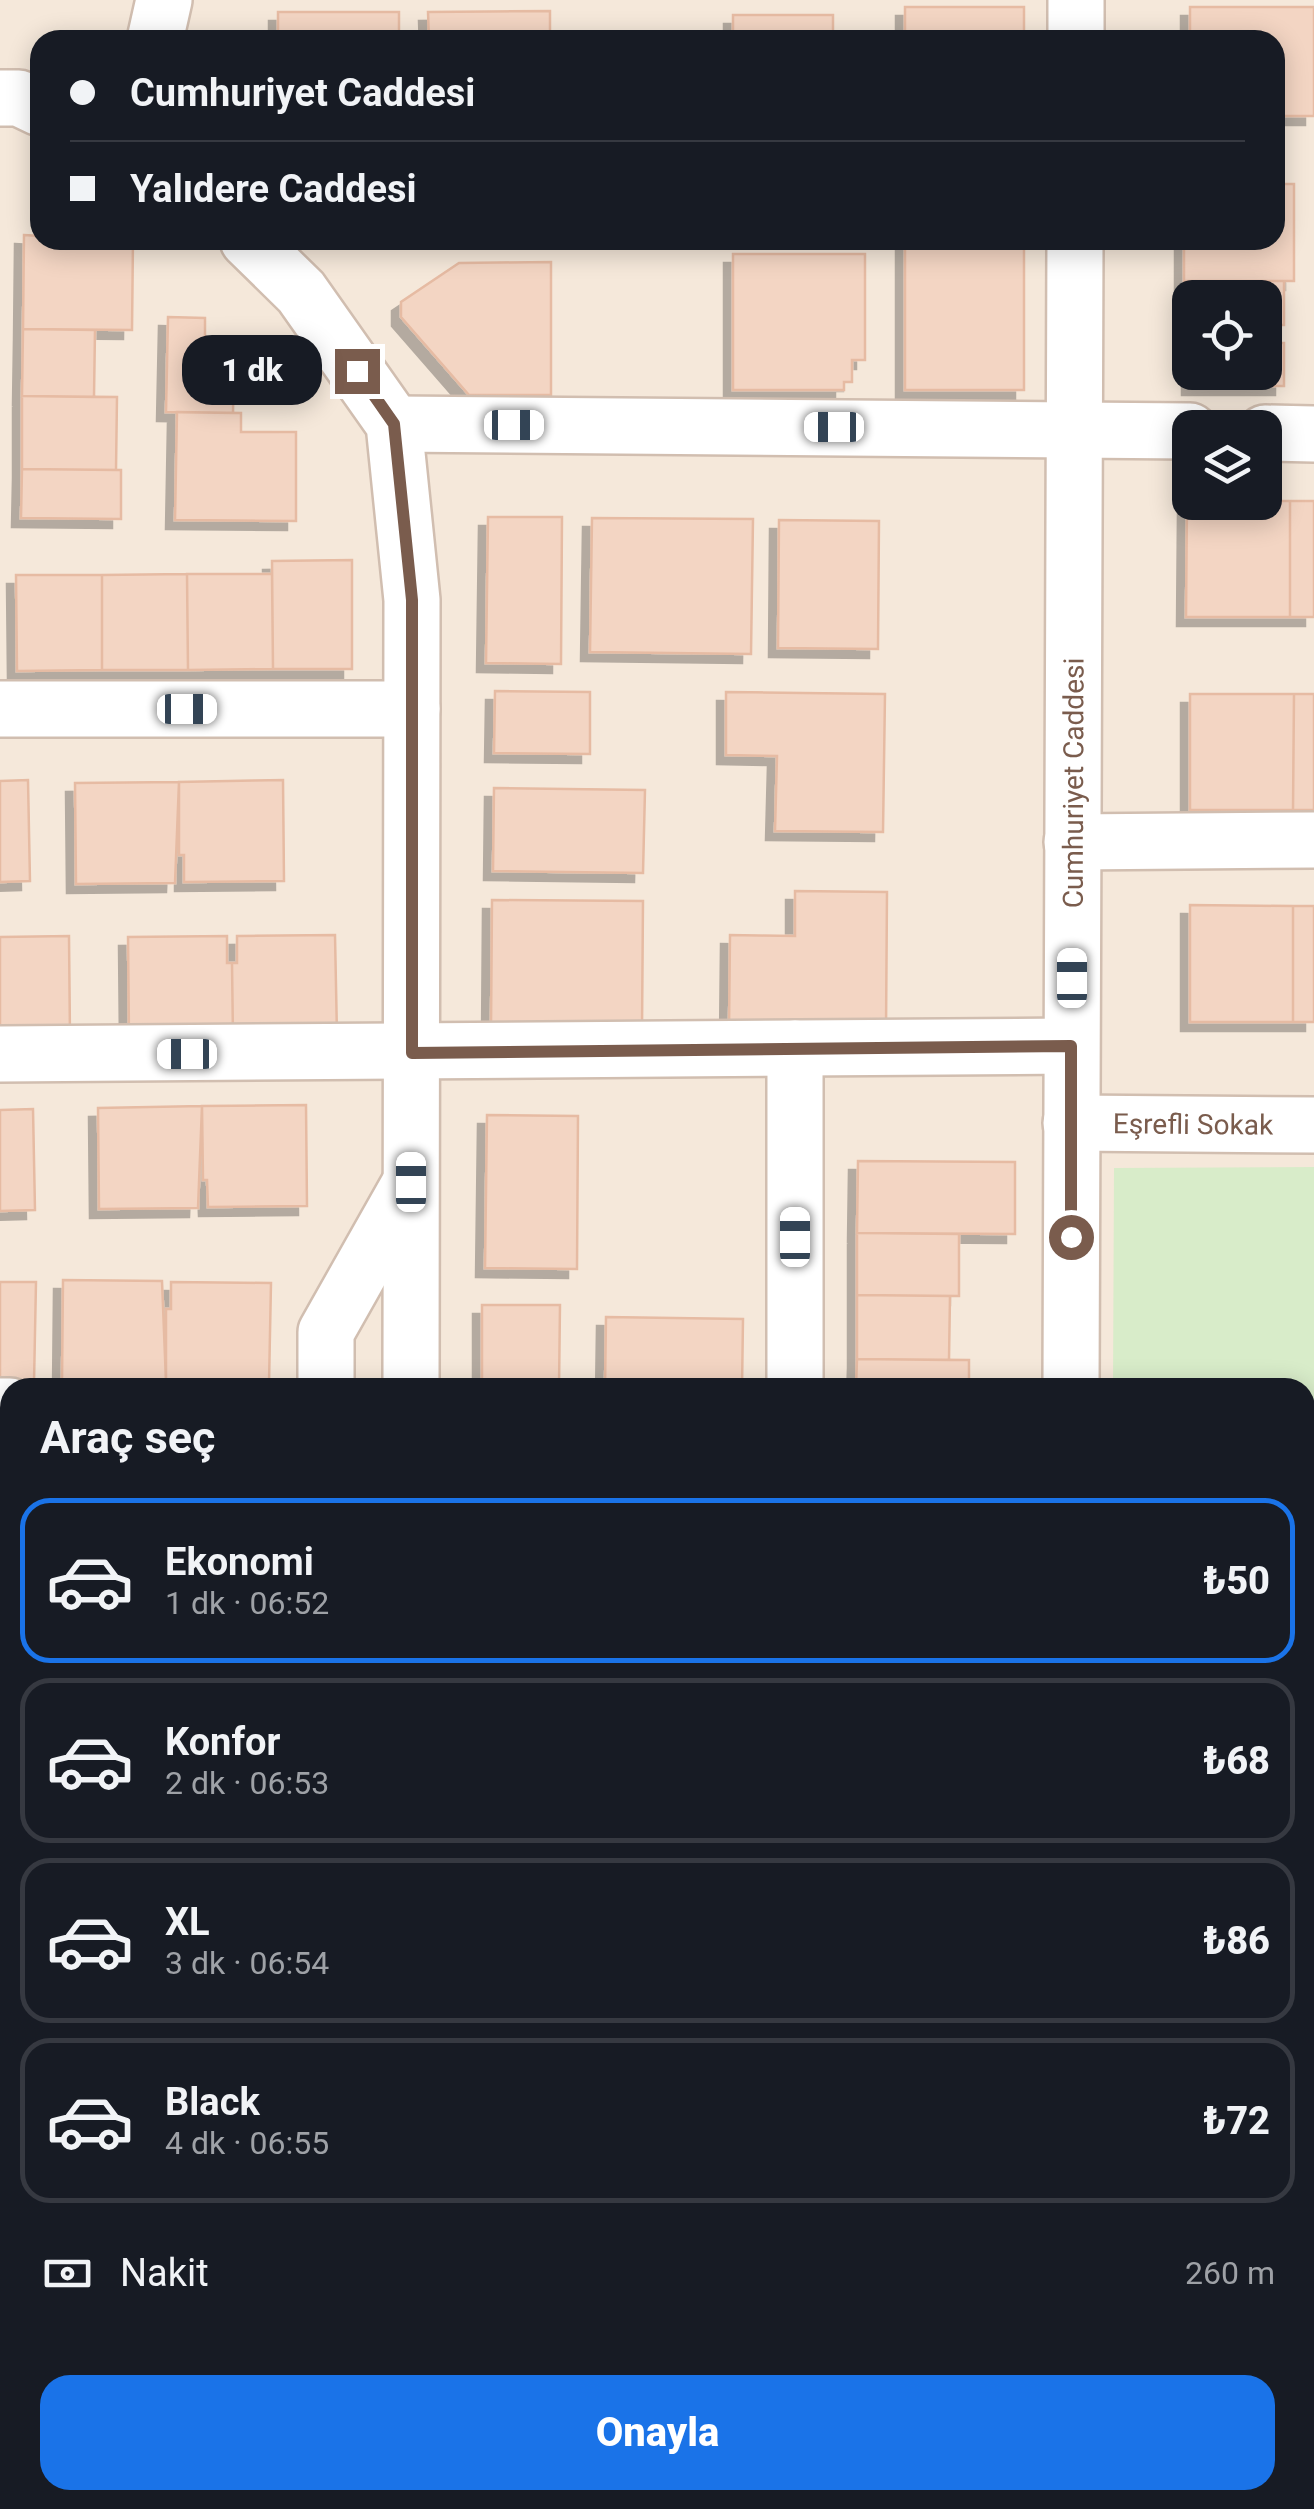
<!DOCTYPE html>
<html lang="tr">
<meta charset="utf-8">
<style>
body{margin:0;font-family:Roboto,sans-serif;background:#20242c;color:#f1f3f6;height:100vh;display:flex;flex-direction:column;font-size:38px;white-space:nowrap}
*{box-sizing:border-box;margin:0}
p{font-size:32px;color:#9ea1a6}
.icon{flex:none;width:55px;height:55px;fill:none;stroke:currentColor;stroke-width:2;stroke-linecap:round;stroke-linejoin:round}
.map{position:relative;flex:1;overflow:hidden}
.panel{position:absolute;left:0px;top:1378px;width:1315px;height:1132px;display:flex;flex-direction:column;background:#171b24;border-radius:30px 30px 0 0;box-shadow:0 5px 25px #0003}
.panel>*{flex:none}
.guide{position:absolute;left:30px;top:30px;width:1255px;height:220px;border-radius:30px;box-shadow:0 5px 25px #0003;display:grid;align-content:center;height:220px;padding:0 40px;background:#171b24}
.tools{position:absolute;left:1172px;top:280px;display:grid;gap:20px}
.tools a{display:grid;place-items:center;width:110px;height:110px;border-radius:20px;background:#171b24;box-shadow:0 5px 25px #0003;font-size:50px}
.end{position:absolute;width:45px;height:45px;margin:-22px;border:12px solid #7a5c4d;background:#fff;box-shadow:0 0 0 5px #fff}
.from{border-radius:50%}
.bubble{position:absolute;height:70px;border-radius:30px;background:#171b24;box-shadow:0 5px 25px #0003;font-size:32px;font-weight:800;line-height:70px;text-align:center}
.car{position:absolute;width:30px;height:60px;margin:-30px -15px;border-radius:12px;box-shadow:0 0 8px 2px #0007;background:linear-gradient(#fff 24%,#345 0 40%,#fff 0 76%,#345 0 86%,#fff 0)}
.guide b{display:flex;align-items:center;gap:35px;height:95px;font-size:38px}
.guide b+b{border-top:2px solid #363941}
.guide i{width:25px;height:25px;background:#f1f3f6}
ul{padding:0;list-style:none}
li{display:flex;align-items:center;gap:30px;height:165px;margin:0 20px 15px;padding:0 20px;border:5px solid #363941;border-radius:30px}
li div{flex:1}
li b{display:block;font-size:38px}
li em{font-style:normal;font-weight:800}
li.current{border-color:#1a73e8}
li>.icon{width:90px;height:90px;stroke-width:1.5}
h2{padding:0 40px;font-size:45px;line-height:120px}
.pay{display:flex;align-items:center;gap:25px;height:110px;padding:0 40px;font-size:38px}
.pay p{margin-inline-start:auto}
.button{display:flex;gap:20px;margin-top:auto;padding:20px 40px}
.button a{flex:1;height:115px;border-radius:30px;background:#1a73e8;color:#fff;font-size:40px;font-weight:800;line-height:115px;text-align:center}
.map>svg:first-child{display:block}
.residential{fill:#f5e8da;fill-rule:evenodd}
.education{fill:#f3e8fa}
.green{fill:#d8ecc9}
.building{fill:#f3d5c3;stroke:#e6bba3;stroke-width:2.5;filter:url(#shadow)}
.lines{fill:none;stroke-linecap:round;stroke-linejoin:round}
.minor-casing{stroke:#d1beb0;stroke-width:60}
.minor{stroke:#fff;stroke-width:55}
.route{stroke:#7a5c4d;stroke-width:12}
.labels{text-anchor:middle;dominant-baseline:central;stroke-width:10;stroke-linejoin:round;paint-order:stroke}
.street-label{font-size:28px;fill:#7a5c4d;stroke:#fffaf3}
</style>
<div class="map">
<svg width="1314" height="2509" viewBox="0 0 1314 2509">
<defs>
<filter id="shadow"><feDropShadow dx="-9" dy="9" stdDeviation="0" flood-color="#0004"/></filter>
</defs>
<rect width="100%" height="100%" fill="#fdf6ec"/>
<!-- residential -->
<path class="residential" d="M0,0H1314V2509H0ZM40,40H1275V240H40ZM1190,298H1265V372H1190ZM1190,428H1265V502H1190ZM10,1388H1305V2500H10Z"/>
<!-- education -->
<path class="education" d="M452,2500H1033V2509H452Z"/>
<!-- green -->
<path class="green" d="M1314,1167V2292L1305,2290V1388L1113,1387L1114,1168Z"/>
<!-- building -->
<path class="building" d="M905,7H1024V40H905Z
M1190,7H1314V116H1275V40H1190Z
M550,11V40H429L428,12Z
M278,12H399V40H278Z
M733,15H833V40H733Z
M1275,184H1294V281H1184V240H1275Z
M24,235L40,236V240H133L132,330L23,329Z
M905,240H1024V390H905Z
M733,254H865V360H852V382H844V390H733Z
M551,262V395H469L401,317V302L459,263Z
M1191,281H1284V325H1274V343H1284V386H1191V372H1265V298H1191Z
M168,317L205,318V357H234L233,413L166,412Z
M23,329L95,330L94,397L22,396Z
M22,396L117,397L116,470L22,469Z
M177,412L241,413V432H296V521L175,520Z
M22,469L121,470V519L21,518Z
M1187,501H1290V617H1186Z
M1290,501H1314V617H1290Z
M488,517H562L561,664L486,663Z
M592,518L753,519L751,654L590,652Z
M779,520L879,521L878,649L778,648Z
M352,560V669H273L272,561Z
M187,574L188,670H102V575Z
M187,574H272L273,669L188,670Z
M16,575H102V670L17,671Z
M495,691L590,692V754L494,753Z
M726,692L885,694L883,832L775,831L777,756L726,755Z
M1190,694H1294L1293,810H1190Z
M1294,694H1314V810H1293Z
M28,780L30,881L0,882V781Z
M283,780L284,881L184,882V855H179V782Z
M179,782L175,883L76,884L75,783Z
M494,788L645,790L643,873L493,871Z
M795,891L887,892L886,1031L729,1030L730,935L795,936Z
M492,900L643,901L642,1030L491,1028Z
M1190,905L1293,906V1022H1190Z
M1293,906H1314V1022H1293Z
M335,935L337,1036L233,1037L232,963H237V936Z
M69,936L70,1037L0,1038V937Z
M227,936V963H232L233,1037H129L128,937Z
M306,1105L307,1206L208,1207L207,1180H203L202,1106Z
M202,1106L198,1208L99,1209L98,1108Z
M33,1109L35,1210L0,1211V1110Z
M487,1115L578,1116L577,1269L485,1268Z
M858,1161L1015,1162V1234L857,1233Z
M857,1233L959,1234V1296L857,1295Z
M63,1280L162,1281L166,1382L62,1381Z
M0,1282H36L34,1383H0Z
M171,1282L271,1283L269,1384L166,1382V1309H171Z
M857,1295L950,1296L949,1360L857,1359Z
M482,1305H560L559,1388H482Z
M606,1317L743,1319L742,1388H605Z
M857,1359L969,1360V1388H856Z
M0,1473H10V1559H0Z
M0,1559H10V1639H0Z
M0,1639H10V1731H0Z
M0,1731H10V1793H0Z
M0,1828H10V1878H0Z
M0,1878H10V1986H0Z
M0,1986H10V2041H0Z
M7,2232H10V2337H5Z
M0,2378H10V2500H75V2508L0,2507Z
M1305,2402L1314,2404V2503L1297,2500H1305Z
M930,2500H1038V2509H930Z"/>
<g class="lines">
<!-- minor casing -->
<g class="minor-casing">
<g id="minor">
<path d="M155,40L164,0"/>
<path d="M1076,40V0"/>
<path d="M0,98H19L40,108"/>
<path d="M248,240L301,292L394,424L412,600L411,1388"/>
<path d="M394,424L1190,431"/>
<path d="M1265,433L1314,434"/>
<path d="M0,709H412"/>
<path d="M1072,842L1314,840"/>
<path d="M795,1048V1388"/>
<path d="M0,1054L1071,1046"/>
<path id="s1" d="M1071,1123L1314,1125"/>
<path d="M326,1388V1332L409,1185"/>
<path id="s2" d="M1071,1388L1075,240"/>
<path d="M0,1406H10"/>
<path d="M0,2164H10"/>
<path d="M1305,2331L1314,2333"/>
<path d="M409,2509V2500"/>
<path d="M1071,2509V2500"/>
</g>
</g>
<!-- minor -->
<use href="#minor" class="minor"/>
</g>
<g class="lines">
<!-- route -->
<path class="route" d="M357,371L394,424L412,600V1053L1071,1046V1237"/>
</g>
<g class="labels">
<!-- street labels -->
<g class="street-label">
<text stroke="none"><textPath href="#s2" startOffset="605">Cumhuriyet Caddesi</textPath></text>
<text stroke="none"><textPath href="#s1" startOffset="122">Eşrefli Sokak</textPath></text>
</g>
</g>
</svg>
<div class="tools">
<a><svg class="icon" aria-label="locate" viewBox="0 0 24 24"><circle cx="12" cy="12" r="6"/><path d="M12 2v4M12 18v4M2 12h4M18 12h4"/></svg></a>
<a><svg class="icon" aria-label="layers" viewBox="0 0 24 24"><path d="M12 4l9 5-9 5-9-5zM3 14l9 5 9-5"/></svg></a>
</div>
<i class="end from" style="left:1071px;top:1237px"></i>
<i class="end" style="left:357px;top:371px"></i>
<div class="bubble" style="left:182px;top:335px;width:140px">1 dk</div>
<i class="car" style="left:514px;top:425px;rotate:90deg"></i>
<i class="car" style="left:834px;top:427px;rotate:270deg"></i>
<i class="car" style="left:187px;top:709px;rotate:90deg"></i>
<i class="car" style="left:1072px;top:978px;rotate:0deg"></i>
<i class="car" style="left:187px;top:1054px;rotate:270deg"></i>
<i class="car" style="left:411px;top:1182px;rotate:0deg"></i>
<i class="car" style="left:795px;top:1237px;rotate:0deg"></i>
<div class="guide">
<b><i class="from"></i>Cumhuriyet Caddesi</b>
<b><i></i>Yalıdere Caddesi</b>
</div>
<section class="panel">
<h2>Araç seç</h2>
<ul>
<li class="current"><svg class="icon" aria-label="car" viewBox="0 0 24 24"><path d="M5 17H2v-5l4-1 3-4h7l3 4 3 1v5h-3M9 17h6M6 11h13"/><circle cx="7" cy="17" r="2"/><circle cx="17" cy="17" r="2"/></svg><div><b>Ekonomi</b><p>1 dk · 06:52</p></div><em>₺50</em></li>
<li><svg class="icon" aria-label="car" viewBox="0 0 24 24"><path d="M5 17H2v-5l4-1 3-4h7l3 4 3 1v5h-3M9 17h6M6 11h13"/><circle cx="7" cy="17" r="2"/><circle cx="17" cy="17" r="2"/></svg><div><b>Konfor</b><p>2 dk · 06:53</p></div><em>₺68</em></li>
<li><svg class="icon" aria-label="car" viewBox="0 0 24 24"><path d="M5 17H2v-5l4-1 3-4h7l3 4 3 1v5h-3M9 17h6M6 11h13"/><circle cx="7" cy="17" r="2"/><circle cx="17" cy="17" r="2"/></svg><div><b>XL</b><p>3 dk · 06:54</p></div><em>₺86</em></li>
<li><svg class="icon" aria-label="car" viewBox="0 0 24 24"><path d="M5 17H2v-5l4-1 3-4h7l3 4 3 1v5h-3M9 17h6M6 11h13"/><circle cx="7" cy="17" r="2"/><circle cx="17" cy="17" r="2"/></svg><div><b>Black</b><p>4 dk · 06:55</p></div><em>₺72</em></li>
</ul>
<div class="pay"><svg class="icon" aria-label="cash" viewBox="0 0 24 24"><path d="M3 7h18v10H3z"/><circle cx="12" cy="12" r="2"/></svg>Nakit<p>260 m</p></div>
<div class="button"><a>Onayla</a></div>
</section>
</div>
